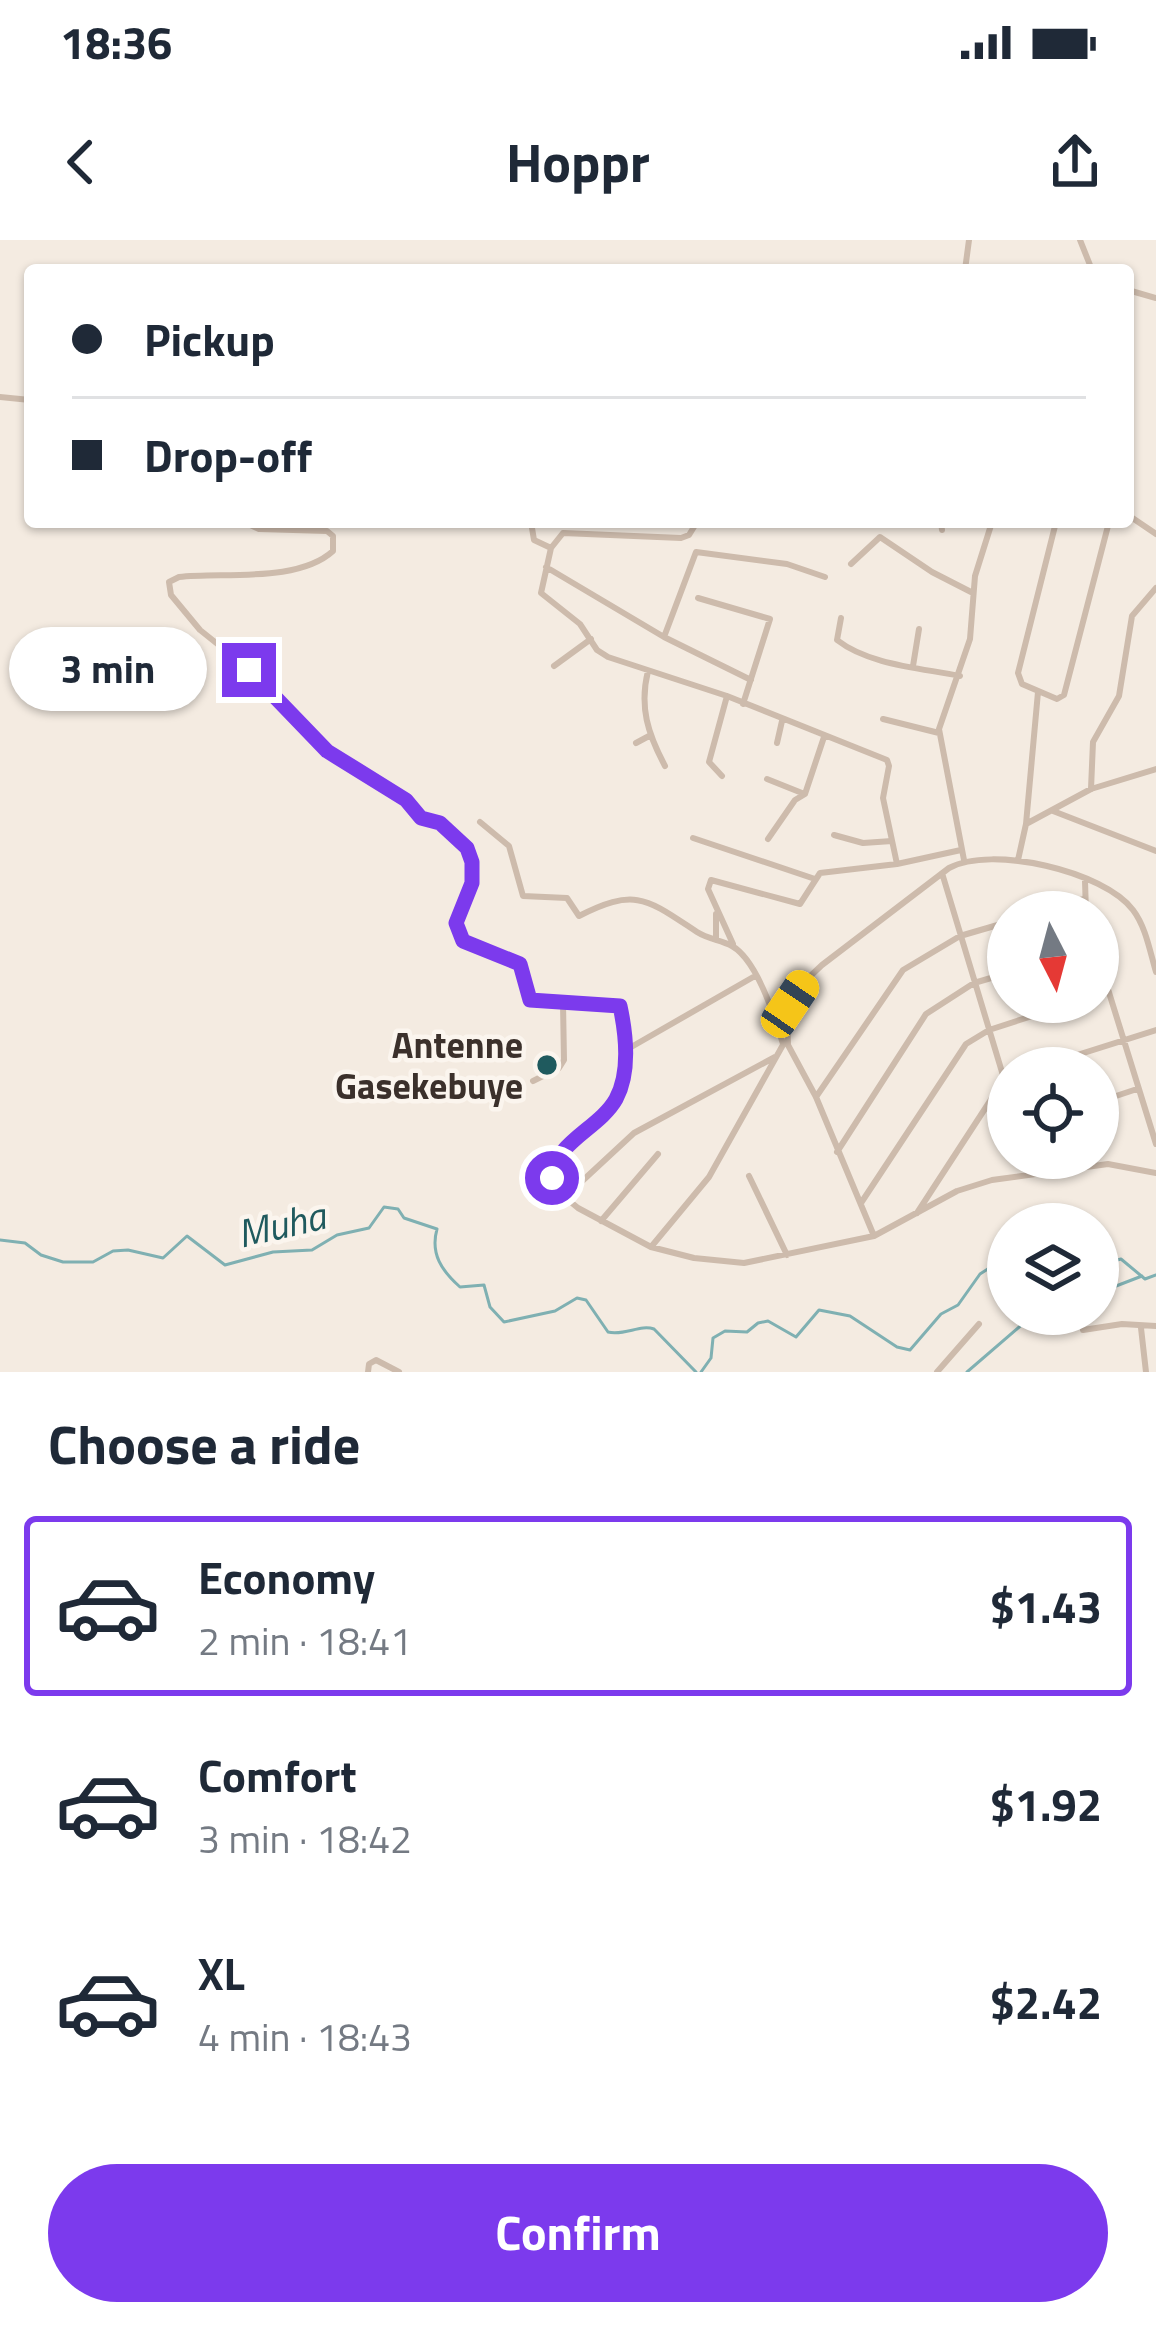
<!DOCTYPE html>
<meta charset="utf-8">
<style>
body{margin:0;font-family:"Titillium Web",sans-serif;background:#f6f6f7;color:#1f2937;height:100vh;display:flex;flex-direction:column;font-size:45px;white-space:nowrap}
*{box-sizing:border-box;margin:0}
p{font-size:39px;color:#747a83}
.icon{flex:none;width:66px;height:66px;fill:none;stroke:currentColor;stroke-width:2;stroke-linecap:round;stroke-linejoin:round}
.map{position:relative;height:1132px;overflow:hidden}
.sheet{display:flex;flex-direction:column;background:#fff;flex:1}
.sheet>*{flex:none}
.banner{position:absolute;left:24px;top:24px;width:1110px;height:264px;border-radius:12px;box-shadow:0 3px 9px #0004;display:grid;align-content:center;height:264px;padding:0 48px;background:#fff}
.needle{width:78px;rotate:174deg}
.tools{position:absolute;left:987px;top:651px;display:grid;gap:24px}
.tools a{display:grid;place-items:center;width:132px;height:132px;border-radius:50%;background:#fff;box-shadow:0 3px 9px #0004;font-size:60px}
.end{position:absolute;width:54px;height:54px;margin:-27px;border:15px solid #7c3aed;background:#fff;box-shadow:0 0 0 6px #fff}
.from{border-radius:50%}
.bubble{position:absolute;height:84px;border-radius:42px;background:#fff;box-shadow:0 3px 9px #0004;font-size:39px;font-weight:700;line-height:84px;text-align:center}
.car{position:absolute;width:36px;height:72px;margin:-36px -18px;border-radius:15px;box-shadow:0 0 9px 3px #0007;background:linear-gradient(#f5c518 24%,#345 0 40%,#f5c518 0 76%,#345 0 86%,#f5c518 0)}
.banner b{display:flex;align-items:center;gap:42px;height:114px;font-size:45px}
.banner b+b{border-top:3px solid #e0e1e3}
.banner i{width:30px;height:30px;background:#1f2937}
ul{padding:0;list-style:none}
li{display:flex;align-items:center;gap:36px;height:180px;margin:0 24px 18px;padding:0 24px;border:6px solid transparent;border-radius:12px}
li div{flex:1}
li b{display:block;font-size:45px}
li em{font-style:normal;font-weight:700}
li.selected{border-color:#7c3aed}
li>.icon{width:108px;height:108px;stroke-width:1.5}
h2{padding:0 48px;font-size:54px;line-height:144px}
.primary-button{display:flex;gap:24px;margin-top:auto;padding:24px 48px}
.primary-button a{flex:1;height:138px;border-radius:72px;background:#7c3aed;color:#fff;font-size:48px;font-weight:700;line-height:138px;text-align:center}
.status{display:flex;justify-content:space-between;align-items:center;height:84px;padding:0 60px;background:#fff;direction:ltr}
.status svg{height:33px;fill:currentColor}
header{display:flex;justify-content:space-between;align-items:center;height:156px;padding:0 48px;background:#fff;font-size:54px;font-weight:700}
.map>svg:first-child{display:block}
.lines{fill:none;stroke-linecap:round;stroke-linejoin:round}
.stream{stroke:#7fb0b2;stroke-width:3}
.street{stroke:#cdbbac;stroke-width:6}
.route{stroke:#7c3aed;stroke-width:15}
.poi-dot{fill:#1f5a5e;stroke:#fbf5ee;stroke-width:4.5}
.labels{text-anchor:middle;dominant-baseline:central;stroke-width:9;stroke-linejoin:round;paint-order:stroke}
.poi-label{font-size:36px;font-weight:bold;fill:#3b302b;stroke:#fbf5ee;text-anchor:end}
.water-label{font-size:39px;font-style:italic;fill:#1f5a5e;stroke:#fbf5ee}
</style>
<div class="status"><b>18:36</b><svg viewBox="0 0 49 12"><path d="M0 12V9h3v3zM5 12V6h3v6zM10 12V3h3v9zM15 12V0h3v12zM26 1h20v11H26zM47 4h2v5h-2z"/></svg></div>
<header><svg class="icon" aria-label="back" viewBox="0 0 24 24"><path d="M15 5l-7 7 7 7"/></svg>Hoppr<svg class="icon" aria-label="share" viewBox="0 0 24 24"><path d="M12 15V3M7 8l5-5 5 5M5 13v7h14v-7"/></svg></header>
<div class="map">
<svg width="1156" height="1132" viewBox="0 0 1156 1132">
<rect width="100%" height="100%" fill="#f4ebe1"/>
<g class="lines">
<!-- stream -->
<path class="stream" d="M0,1000L25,1003L41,1015L63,1022H93L113,1011L128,1010L163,1018L187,996L225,1025L273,1012L312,1010L337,995L369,988L384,967L398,969L404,978L437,989C430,1014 442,1031 460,1047L484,1045L490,1067L504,1082L555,1071L577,1058L586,1060L608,1092C625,1096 640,1084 654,1089L696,1132
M1098,1019L1106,1023L1121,1019L1145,1039L1156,1035
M1098,1053L1142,1036
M701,1132L711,1118L713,1098L725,1091L747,1092L758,1083L768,1081L796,1097L819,1070L850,1076L897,1107L910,1110L941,1074L958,1065L980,1034L994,1025L1008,1023
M967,1132L1025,1082L1043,1074"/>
<!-- street -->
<path class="street" d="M1080,0L1092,30
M965,30L969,0
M1128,50L1156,58
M0,157L30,160
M1128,275L1156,294
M244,282L259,289L327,291L333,296V311C298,343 223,332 179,337L169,342L171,355L200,390L245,426L327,510L406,560L421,578L440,583L467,608L472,622V643L456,683L463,701L521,726L529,760L620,766L626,810L616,859L553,925L555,949L578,968L651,1007L694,1018L744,1023L874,996L957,951L992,940L1108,924L1156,933
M531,282L534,300L551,308
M697,282L689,295L681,298L563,293L551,308L541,353L580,384L597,410L608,417L727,456L887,520L889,526L883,558L897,624
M941,282L942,290
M1056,282L1018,433L1022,444L1057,459L1064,455L1109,282
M851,324L880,297L932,332L973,353
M546,327L664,397L751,440
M698,358L770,379L743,464
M841,378L837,400C869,425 921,428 960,436
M664,397L696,312L787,324L825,337
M554,426L591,399
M913,426L919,389
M648,431C639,467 648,494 665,526
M883,479L939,493
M636,503L649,496
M777,503L782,481
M722,536L709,522L727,456
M767,539L802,553
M1091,549L1093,502L1119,456L1132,376L1156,348
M1053,571L1156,611
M480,582L509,606L523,656L567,658L579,676C636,647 647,659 697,692C708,699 721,700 732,706C757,720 775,777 783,804
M1026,584L1038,452
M834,595L863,603L892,601
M693,598L815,639
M768,599L795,560L805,554L824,497
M964,620L939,489L970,399L975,336L992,282
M1018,620L1026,584L1091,549L1156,529
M942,633L1008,852
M1085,641L1086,672
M1040,672L1083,659
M716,674V700
M733,704L708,649L711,640L800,664L820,633L897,624L961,610
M1098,717L1156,904
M626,810L755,736
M1036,828L1156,790
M533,841L559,828L564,820L563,763
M816,857L903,730L960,696L1008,682
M1098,862L1137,849
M837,912L926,774L974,743L1008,733
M1026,918L1031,934
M749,936L787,1015
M565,957L634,893L775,817
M861,963L966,804L989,790L1075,762
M917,973L1005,838
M601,981L658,914
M874,996L816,857L788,805L787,772L804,742L822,725L949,628C991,605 1104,631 1133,670C1146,687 1150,712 1156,732
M651,1007L709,937L784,803
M1141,1088L1146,1132
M1083,1090L1122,1084L1156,1086
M368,1132L369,1124L376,1120L399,1132
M937,1132L979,1084"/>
</g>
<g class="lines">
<!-- route -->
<path class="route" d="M249,430L327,511L406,560L421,578L440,583L467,608L472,622V643L456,683L463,701L520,724L530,760L620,766C626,794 630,833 616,859C599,889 554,902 552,938"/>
</g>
<!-- markers -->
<circle class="poi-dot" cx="547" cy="825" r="12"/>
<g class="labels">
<!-- poi labels -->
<g class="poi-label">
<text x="523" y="804">Antenne<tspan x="523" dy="41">Gasekebuye</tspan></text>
</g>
<!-- water labels -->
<g class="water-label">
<text transform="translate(281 984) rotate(-13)">Muha</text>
</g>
</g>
</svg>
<div class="tools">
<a><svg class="needle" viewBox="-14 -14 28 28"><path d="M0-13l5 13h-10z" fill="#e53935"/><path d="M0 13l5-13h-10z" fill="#747a83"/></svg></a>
<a><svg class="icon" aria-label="locate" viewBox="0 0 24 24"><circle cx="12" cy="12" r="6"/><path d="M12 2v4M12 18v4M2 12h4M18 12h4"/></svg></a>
<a><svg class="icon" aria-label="layers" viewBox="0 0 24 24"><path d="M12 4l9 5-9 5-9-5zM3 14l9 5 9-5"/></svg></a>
</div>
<i class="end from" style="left:552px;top:938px"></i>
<i class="end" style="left:249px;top:430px"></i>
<div class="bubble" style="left:9px;top:387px;width:198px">3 min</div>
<i class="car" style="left:790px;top:764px;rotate:34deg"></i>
<div class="banner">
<b><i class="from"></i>Pickup</b>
<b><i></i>Drop-off</b>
</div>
</div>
<section class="sheet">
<h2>Choose a ride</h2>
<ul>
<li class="selected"><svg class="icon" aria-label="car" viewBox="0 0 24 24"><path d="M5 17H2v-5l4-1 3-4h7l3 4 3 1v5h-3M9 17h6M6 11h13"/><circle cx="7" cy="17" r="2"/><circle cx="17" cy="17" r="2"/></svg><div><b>Economy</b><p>2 min · 18:41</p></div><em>$1.43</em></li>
<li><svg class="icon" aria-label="car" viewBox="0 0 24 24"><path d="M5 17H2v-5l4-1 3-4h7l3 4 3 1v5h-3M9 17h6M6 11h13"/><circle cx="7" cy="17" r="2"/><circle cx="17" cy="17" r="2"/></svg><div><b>Comfort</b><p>3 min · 18:42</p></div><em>$1.92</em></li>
<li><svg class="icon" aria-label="car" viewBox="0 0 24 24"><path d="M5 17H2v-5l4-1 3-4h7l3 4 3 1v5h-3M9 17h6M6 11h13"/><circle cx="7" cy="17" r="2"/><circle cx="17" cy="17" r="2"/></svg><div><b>XL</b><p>4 min · 18:43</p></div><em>$2.42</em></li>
</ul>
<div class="primary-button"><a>Confirm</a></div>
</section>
